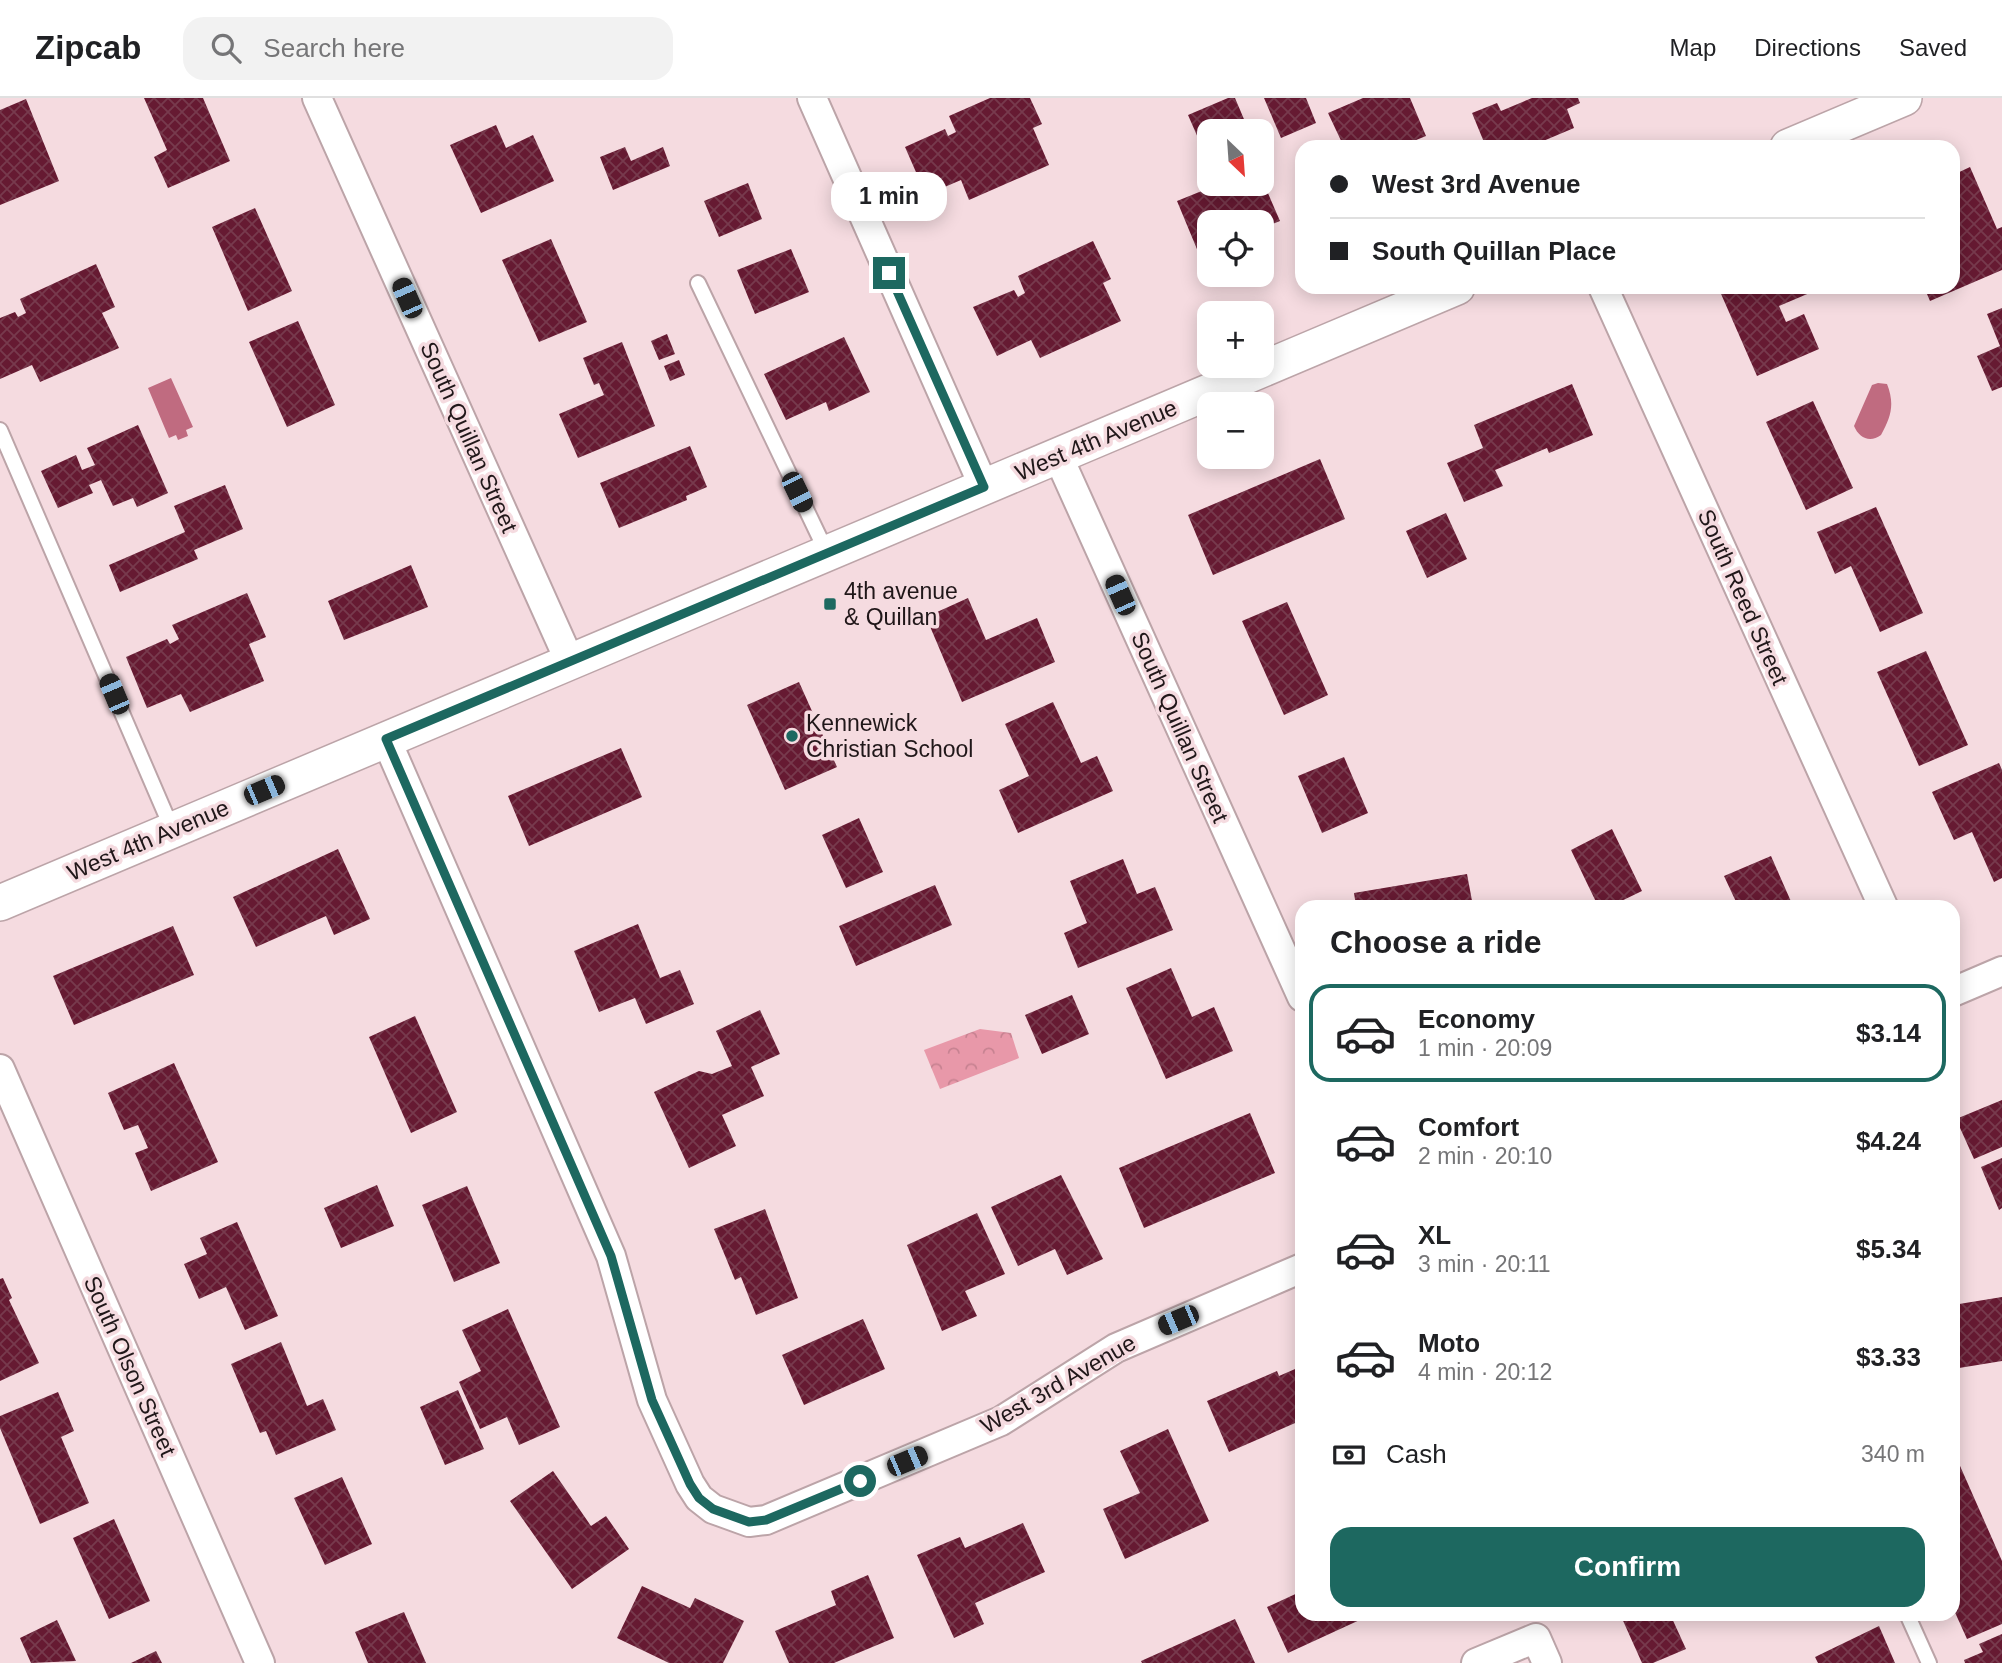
<!DOCTYPE html>
<meta charset="utf-8">
<style>
body{margin:0;font-family:Helvetica,sans-serif;background:#f2f2f2;color:#202124;height:100vh;display:flex;flex-direction:column;font-size:26px;white-space:nowrap}
*{box-sizing:border-box;margin:0}
p{font-size:23px;color:#757577}
.icon{flex:none;width:38px;height:38px;fill:none;stroke:currentColor;stroke-width:2;stroke-linecap:round;stroke-linejoin:round}
.map{position:relative;flex:1;overflow:hidden}
.drawer{position:absolute;left:1295px;top:802px;width:665px;height:721px;display:flex;flex-direction:column;background:#fff;border-radius:21px;box-shadow:0 4px 18px #0003}
.drawer>*{flex:none}
.banner{position:absolute;left:1295px;top:42px;width:665px;height:154px;border-radius:21px;box-shadow:0 4px 18px #0003;display:grid;align-content:center;height:154px;padding:0 35px;background:#fff}
.needle{width:46px;rotate:155deg}
.controls{position:absolute;left:1197px;top:21px;display:grid;gap:14px}
.controls a{display:grid;place-items:center;width:77px;height:77px;border-radius:14px;background:#fff;box-shadow:0 4px 18px #0003;font-size:35px}
.end{position:absolute;width:32px;height:32px;margin:-16px;border:9px solid #1d6860;background:#fff;box-shadow:0 0 0 4px #fff}
.from{border-radius:50%}
.bubble{position:absolute;height:49px;border-radius:21px;background:#fff;box-shadow:0 4px 18px #0003;font-size:23px;font-weight:700;line-height:49px;text-align:center}
.car{position:absolute;width:21px;height:42px;margin:-21px -10px;border-radius:9px;box-shadow:0 0 5px 2px #0007;background:linear-gradient(#222 24%,#8ab4d8 0 40%,#222 0 76%,#8ab4d8 0 86%,#222 0)}
.banner b{display:flex;align-items:center;gap:24px;height:66px;font-size:26px}
.banner b+b{border-top:2px solid #e0e0e0}
.banner i{width:18px;height:18px;background:#202124}
ul{padding:0;list-style:none}
li{display:flex;align-items:center;gap:21px;height:98px;margin:0 14px 10px;padding:0 21px;border:4px solid transparent;border-radius:21px}
li div{flex:1}
li b{display:block;font-size:26px}
li em{font-style:normal;font-weight:700}
li.current{border-color:#1d6860}
li>.icon{width:63px;height:63px;stroke-width:1.5}
h2{padding:0 35px;font-size:32px;line-height:84px}
.pay{display:flex;align-items:center;gap:18px;height:77px;padding:0 35px;font-size:26px}
.pay p{margin-inline-start:auto}
.cta{display:flex;gap:14px;margin-top:auto;padding:14px 35px}
.cta a{flex:1;height:80px;border-radius:21px;background:#1d6860;color:#fff;font-size:28px;font-weight:700;line-height:80px;text-align:center}
header{display:flex;align-items:center;gap:42px;box-sizing:border-box;height:98px;padding:0 35px;background:#fff;border-bottom:2px solid #e0e0e0}
header strong{font-size:33px}
nav{display:flex;gap:38px;margin-inline-start:auto;font-size:24px}
.search{width:490px;height:63px;background:#f2f2f2;display:flex;align-items:center;gap:18px;box-sizing:border-box;padding:0 24px;border-radius:21px;color:#757577;font-size:26px}
.map>svg:first-child{display:block}
.park{fill:url(#park-crowns)}
.water{fill:#c06b80}
.building{fill:url(#building-cross-hatch)}
.lines{fill:none;stroke-linecap:round;stroke-linejoin:round}
.service-casing{stroke:#bca4a8;stroke-width:18}
.minor-casing{stroke:#bca4a8;stroke-width:32}
.tertiary-casing{stroke:#bca4a8;stroke-width:38}
.service{stroke:#fff;stroke-width:14}
.minor{stroke:#fff;stroke-width:28}
.tertiary{stroke:#fff;stroke-width:35}
.route{stroke:#1d6860;stroke-width:9}
.poi-dot{fill:#1d6860;stroke:#f5dbe0;stroke-width:2.5}
.labels{text-anchor:middle;dominant-baseline:central;stroke-width:7;stroke-linejoin:round;paint-order:stroke}
.street-label{font-size:23px;fill:#201719;stroke:#f5dbe0}
.poi-label{font-size:23px;fill:#201719;stroke:#f5dbe0;text-anchor:start}
</style>
<header>
<strong>Zipcab</strong>
<div class="search"><svg class="icon" aria-label="search" viewBox="0 0 24 24"><circle cx="10" cy="10" r="6"/><path d="M15 15l6 6"/></svg>Search here</div>
<nav><a>Map</a><a>Directions</a><a>Saved</a></nav>
</header>
<div class="map">
<svg width="2002" height="1565" viewBox="0 0 2002 1565">
<defs>
<pattern id="park-crowns" width="20" height="18" patternUnits="userSpaceOnUse" patternTransform="scale(1.75)"><rect width="20" height="18" fill="#e898a9"/><path d="M2 6a3 3 0 1 1 6 0M12 15a3 3 0 1 1 6 0" fill="none" stroke="#c78291"/></pattern>
<pattern id="building-cross-hatch" width="8" height="8" patternUnits="userSpaceOnUse" patternTransform="scale(1.75)"><rect width="8" height="8" fill="#661a32"/><path d="M0 0l8 8M0 8l8-8" fill="none" stroke="#773a4d"/></pattern>
</defs>
<rect width="100%" height="100%" fill="#f5dbe0"/>
<!-- park -->
<path class="park" d="M980,931L1011,935L1019,960L940,991L924,952Z"/>
<!-- water -->
<path class="water" d="M171,280L193,329L186,332L188,338L178,342L176,337L169,340L148,290Z
M1878,285L1887,286C1895,306 1891,319 1881,337C1870,345 1859,340 1854,328L1872,287Z"/>
<!-- building -->
<path class="building" d="M144,0H203L230,63L168,90L154,59L167,52Z
M990,0H1030L1042,26L1033,30L1049,67L969,102L961,82L926,97L905,49L945,31L948,38L956,34L949,18Z
M1228,0H1235L1249,33H1209V65L1188,17Z
M1264,0H1306L1316,25L1281,40Z
M1363,0H1410L1426,38L1399,49H1344L1328,15Z
M1532,0H1578L1580,5L1567,11L1574,30L1529,49H1515L1512,42L1486,49L1472,15L1497,5L1501,13Z
M26,1L59,83L0,107V12Z
M496,27L506,50L533,37L554,83L481,115L450,47Z
M625,49L631,63L663,49L670,68L613,92L600,59Z
M1970,69L1997,131L2002,129V172L1930,203L1924,189H1953V77Z
M748,85L762,121L719,139L704,103Z
M1219,86H1264L1280,123L1262,130V124H1209V152L1199,156L1177,103Z
M255,110L292,193L248,213L212,129Z
M551,141L587,224L539,244L502,162Z
M1093,143L1111,181L1103,185L1121,223L1040,260L1031,242L997,258L973,209L1014,192L1018,199L1025,195L1018,178Z
M791,151L809,194L755,216L737,172Z
M96,166L115,209L102,215L119,250L40,284L32,267L0,281V220L15,214L18,219L26,215L20,201Z
M1718,189H1809L1812,194L1779,208L1786,224L1804,216L1819,251L1757,278Z
M2002,210V289L1992,293L1977,258L2000,248L1987,216Z
M298,223L335,307L287,329L249,244Z
M667,236L675,256L659,262L651,243Z
M844,239L870,294L829,313L826,304L786,322L764,276Z
M622,244L655,328L578,360L559,316L604,297L599,285L594,287L583,260Z
M679,262L685,277L670,283L664,268Z
M1572,286L1593,337L1549,355L1547,350L1495,372L1503,388L1464,404L1447,365L1483,350L1474,327Z
M1813,303L1853,390L1806,412L1766,324Z
M138,327L168,395L137,409L133,400L113,408L101,382L89,387L93,395L58,410L41,373L76,357L82,372L95,367L87,350Z
M690,348L707,389L686,398L687,402L619,430L600,385Z
M1320,361L1345,421L1213,477L1188,417Z
M225,387L243,431L194,452L198,461L120,494L109,467L185,434L174,408Z
M1876,409L1923,515L1880,534L1851,468L1835,476L1817,434Z
M1446,415L1467,461L1427,480L1406,433Z
M411,467L428,509L344,542L328,503Z
M247,495L266,539L249,546L264,583L190,614L181,596L147,610L126,559L167,541L170,546L179,541L172,527Z
M968,500L986,542L1037,520L1055,564L962,604L926,519Z
M1287,504L1328,597L1284,617L1242,523Z
M1926,553L1968,647L1919,668L1877,574Z
M799,584L837,669L785,692L747,607Z
M1053,604L1081,665L1097,658L1113,693L1018,735L999,692L1029,678L1005,626Z
M621,650L642,699L529,748L508,698Z
M1344,659L1368,715L1322,735L1298,678Z
M1999,665L2002,672V780L1994,784L1972,734L1954,742L1932,694Z
M859,720L883,774L846,790L822,737Z
M1612,731L1642,793L1611,808H1598L1571,752Z
M338,751L370,821L334,837L326,818L256,849L233,799Z
M1771,758L1793,808H1738L1724,778Z
M1123,761L1137,796L1155,789L1173,832L1078,870L1064,835L1087,825L1070,783Z
M1467,776L1473,808H1356L1354,795Z
M935,787L952,827L856,868L839,828Z
M638,826L660,880L680,872L694,906L646,926L635,900L599,914L574,853Z
M173,828L194,877L74,927L53,878Z
M1171,870L1192,919L1214,909L1233,953L1166,981L1126,890Z
M1072,897L1089,936L1042,956L1025,917Z
M760,912L780,956L751,969L764,998L722,1017L736,1048L689,1070L654,994L699,973L712,976L732,968L716,933Z
M415,918L457,1014L411,1035L369,939Z
M174,965L218,1064L151,1093L135,1055L148,1050L138,1027L124,1032L108,995Z
M2002,1002V1049L1974,1061L1956,1021Z
M1250,1015L1275,1075L1144,1130L1119,1070Z
M2002,1060V1110L1999,1112L1981,1069Z
M1061,1077L1103,1161L1067,1177L1055,1151L1018,1168L991,1109Z
M377,1087L394,1128L341,1150L324,1110Z
M467,1088L500,1165L454,1184L422,1107Z
M765,1111L798,1200L756,1217L741,1179L735,1182L714,1131Z
M977,1115L1005,1176L965,1193L977,1218L942,1233L907,1147Z
M237,1124L278,1218L245,1232L226,1189L199,1201L184,1166L207,1156L200,1140Z
M3,1180L12,1200L9,1202L39,1265L0,1283V1181Z
M2002,1199V1263L1953,1271V1207Z
M508,1211L560,1329L519,1347L507,1319L480,1331L459,1284L481,1273L462,1232Z
M863,1221L885,1271L804,1307L782,1257Z
M281,1244L307,1308L323,1301L336,1332L276,1357L266,1333L260,1335L231,1266Z
M1302,1268V1322L1229,1354L1207,1303L1277,1273L1279,1278Z
M458,1292L484,1351L445,1367L420,1309Z
M58,1294L74,1333L61,1339L89,1405L40,1426L0,1330V1318Z
M1168,1331L1209,1423L1125,1461L1103,1411L1140,1395L1120,1353Z
M1953,1352L2002,1463V1526L1967,1541L1953,1510Z
M553,1373L591,1428L606,1418L629,1451L572,1491L510,1403Z
M342,1379L372,1446L325,1467L294,1400Z
M114,1421L150,1503L109,1521L73,1440Z
M1023,1425L1045,1474L975,1505L984,1526L954,1540L917,1457L960,1439L965,1450Z
M868,1477L894,1540L834,1565H789L775,1533L836,1507L831,1493Z
M642,1488L690,1510L695,1500L744,1523L723,1565H669L617,1540Z
M1302,1493V1516H1362L1364,1520L1288,1555L1267,1509Z
M404,1514L426,1565H368L355,1534Z
M1620,1516H1670L1686,1551L1653,1565H1642Z
M1235,1521L1255,1565H1142L1141,1563Z
M57,1522L76,1563L31,1565L20,1540Z
M1879,1528L1895,1565H1818L1815,1559Z
M2002,1536V1565H1965L1964,1562L1983,1554L1979,1546Z
M156,1553L162,1565H131Z"/>
<g class="lines">
<!-- service casing -->
<g class="service-casing">
<path id="service" d="M698,185L827,455
M0,332L172,731
M1907,1516L1929,1565"/>
</g>
<!-- minor casing -->
<g class="minor-casing">
<path id="minor" d="M317,0L570,564
M812,0L984,389
M1603,189L1883,808
M1058,358L1302,899
M386,641L611,1158L652,1302L690,1386L699,1400L713,1411L749,1424L766,1422L1001,1323L1116,1250L1302,1170
M1953,894L2002,873
M0,971L260,1565
M1476,1565L1536,1540L1547,1565"/>
</g>
<!-- tertiary casing -->
<g class="tertiary-casing">
<path id="tertiary" d="M1788,49L1904,0
M0,805L1457,189"/>
</g>
<!-- service -->
<use href="#service" class="service"/>
<!-- minor -->
<use href="#minor" class="minor"/>
<!-- tertiary -->
<use href="#tertiary" class="tertiary"/>
</g>
<g class="lines">
<!-- route -->
<path class="route" d="M860,1383L766,1422L749,1424L713,1411L699,1400L690,1386L652,1302L611,1158L386,641L984,389L889,175"/>
</g>
<!-- markers -->
<g class="poi-dot">
<rect x="823" y="499" width="14" height="14" rx="3.5"/>
<circle cx="792" cy="638" r="7"/>
</g>
<g class="labels">
<!-- street labels -->
<g class="street-label">
<text transform="translate(469 339) rotate(66)">South Quillan Street</text>
<text transform="translate(1096 342) rotate(-23)">West 4th Avenue</text>
<text transform="translate(1743 499) rotate(66)">South Reed Street</text>
<text transform="translate(1180 629) rotate(66)">South Quillan Street</text>
<text transform="translate(148 742) rotate(-23)">West 4th Avenue</text>
<text transform="translate(130 1268) rotate(66)">South Olson Street</text>
<text transform="translate(1058 1286) rotate(-30)">West 3rd Avenue</text>
</g>
<!-- poi labels -->
<g class="poi-label">
<text x="844" y="493">4th avenue<tspan x="844" dy="26">&amp; Quillan</tspan></text>
<text x="806" y="625">Kennewick<tspan x="806" dy="26">Christian School</tspan></text>
</g>
</g>
</svg>
<div class="controls">
<a><svg class="needle" viewBox="-14 -14 28 28"><path d="M0-13l5 13h-10z" fill="#e53935"/><path d="M0 13l5-13h-10z" fill="#757577"/></svg></a>
<a><svg class="icon" aria-label="locate" viewBox="0 0 24 24"><circle cx="12" cy="12" r="6"/><path d="M12 2v4M12 18v4M2 12h4M18 12h4"/></svg></a>
<a>+</a>
<a>−</a>
</div>
<i class="end from" style="left:860px;top:1383px"></i>
<i class="end" style="left:889px;top:175px"></i>
<div class="bubble" style="left:831px;top:74px;width:116px">1 min</div>
<i class="car" style="left:407px;top:200px;rotate:336deg"></i>
<i class="car" style="left:797px;top:394px;rotate:154deg"></i>
<i class="car" style="left:1120px;top:497px;rotate:336deg"></i>
<i class="car" style="left:114px;top:596px;rotate:337deg"></i>
<i class="car" style="left:264px;top:692px;rotate:67deg"></i>
<i class="car" style="left:1178px;top:1222px;rotate:247deg"></i>
<i class="car" style="left:907px;top:1363px;rotate:67deg"></i>
<div class="banner">
<b><i class="from"></i>West 3rd Avenue</b>
<b><i></i>South Quillan Place</b>
</div>
<section class="drawer">
<h2>Choose a ride</h2>
<ul>
<li class="current"><svg class="icon" aria-label="car" viewBox="0 0 24 24"><path d="M5 17H2v-5l4-1 3-4h7l3 4 3 1v5h-3M9 17h6M6 11h13"/><circle cx="7" cy="17" r="2"/><circle cx="17" cy="17" r="2"/></svg><div><b>Economy</b><p>1 min · 20:09</p></div><em>$3.14</em></li>
<li><svg class="icon" aria-label="car" viewBox="0 0 24 24"><path d="M5 17H2v-5l4-1 3-4h7l3 4 3 1v5h-3M9 17h6M6 11h13"/><circle cx="7" cy="17" r="2"/><circle cx="17" cy="17" r="2"/></svg><div><b>Comfort</b><p>2 min · 20:10</p></div><em>$4.24</em></li>
<li><svg class="icon" aria-label="car" viewBox="0 0 24 24"><path d="M5 17H2v-5l4-1 3-4h7l3 4 3 1v5h-3M9 17h6M6 11h13"/><circle cx="7" cy="17" r="2"/><circle cx="17" cy="17" r="2"/></svg><div><b>XL</b><p>3 min · 20:11</p></div><em>$5.34</em></li>
<li><svg class="icon" aria-label="car" viewBox="0 0 24 24"><path d="M5 17H2v-5l4-1 3-4h7l3 4 3 1v5h-3M9 17h6M6 11h13"/><circle cx="7" cy="17" r="2"/><circle cx="17" cy="17" r="2"/></svg><div><b>Moto</b><p>4 min · 20:12</p></div><em>$3.33</em></li>
</ul>
<div class="pay"><svg class="icon" aria-label="cash" viewBox="0 0 24 24"><path d="M3 7h18v10H3z"/><circle cx="12" cy="12" r="2"/></svg>Cash<p>340 m</p></div>
<div class="cta"><a>Confirm</a></div>
</section>
</div>
